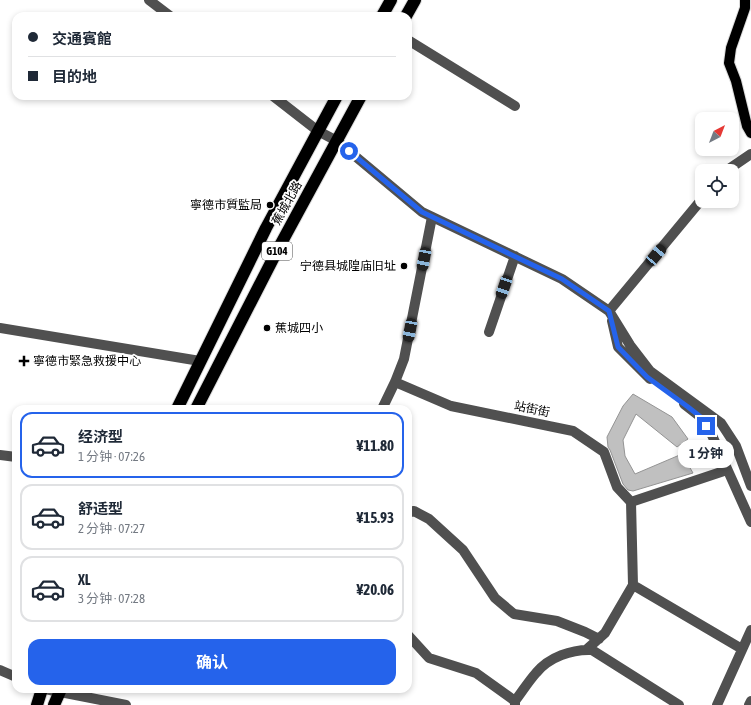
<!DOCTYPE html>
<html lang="zh">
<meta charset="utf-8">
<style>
body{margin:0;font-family:"Asap Condensed","Noto Sans SC",sans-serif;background:#f2f2f3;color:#1f2937;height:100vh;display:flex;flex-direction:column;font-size:15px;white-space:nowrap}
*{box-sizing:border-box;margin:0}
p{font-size:13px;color:#747a83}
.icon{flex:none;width:22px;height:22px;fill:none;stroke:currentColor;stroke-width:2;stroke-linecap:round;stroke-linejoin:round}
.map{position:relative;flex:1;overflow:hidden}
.sheet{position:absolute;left:12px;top:405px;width:400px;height:288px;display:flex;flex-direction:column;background:#fff;border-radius:12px;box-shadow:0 2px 6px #0003}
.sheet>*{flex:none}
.hud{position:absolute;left:12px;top:12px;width:400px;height:88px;border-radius:12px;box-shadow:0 2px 6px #0003;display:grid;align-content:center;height:88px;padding:0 16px;background:#fff}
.needle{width:26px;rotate:42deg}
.tools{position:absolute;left:695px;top:112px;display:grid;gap:8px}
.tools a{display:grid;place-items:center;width:44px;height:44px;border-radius:8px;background:#fff;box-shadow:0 2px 6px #0003;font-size:20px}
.end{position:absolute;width:18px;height:18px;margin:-9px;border:5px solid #2563eb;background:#fff;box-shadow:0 0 0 2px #fff}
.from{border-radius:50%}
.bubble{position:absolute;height:28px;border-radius:12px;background:#fff;box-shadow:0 2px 6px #0003;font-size:13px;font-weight:700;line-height:28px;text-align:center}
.car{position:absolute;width:12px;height:24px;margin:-12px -6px;border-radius:5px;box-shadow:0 0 3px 1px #0007;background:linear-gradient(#222 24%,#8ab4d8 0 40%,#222 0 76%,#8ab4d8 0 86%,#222 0)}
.hud b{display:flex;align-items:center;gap:14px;height:38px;font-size:15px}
.hud b+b{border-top:1px solid #e0e1e3}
.hud i{width:10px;height:10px;background:#1f2937}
ul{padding:7px 0 0;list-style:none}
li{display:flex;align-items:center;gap:12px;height:66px;margin:0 8px 6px;padding:0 8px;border:2px solid #e0e1e3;border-radius:12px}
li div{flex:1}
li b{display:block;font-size:15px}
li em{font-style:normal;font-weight:700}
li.active{border-color:#2563eb}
li>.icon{width:36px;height:36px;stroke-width:1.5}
.cta{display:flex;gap:8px;margin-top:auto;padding:8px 16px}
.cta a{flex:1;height:46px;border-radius:12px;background:#2563eb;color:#fff;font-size:16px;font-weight:700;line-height:46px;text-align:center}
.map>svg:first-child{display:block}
.building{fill:#c0c0c0;stroke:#949494}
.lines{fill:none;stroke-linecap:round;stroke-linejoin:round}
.major-casing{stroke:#dbdbdb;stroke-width:12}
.highway-casing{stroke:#dbdbdb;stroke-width:14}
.minor{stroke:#505050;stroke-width:10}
.major{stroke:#000;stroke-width:10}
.highway{stroke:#000;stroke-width:12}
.route{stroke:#2563eb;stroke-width:5}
.poi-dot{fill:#000;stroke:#fff;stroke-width:1.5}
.labels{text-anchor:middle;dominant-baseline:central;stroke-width:3.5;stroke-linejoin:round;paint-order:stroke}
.shield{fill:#fff;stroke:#4c4c4c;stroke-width:1}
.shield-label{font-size:11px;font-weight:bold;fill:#000}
.street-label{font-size:12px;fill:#000;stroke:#fff}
.poi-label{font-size:12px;fill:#000;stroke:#fff;text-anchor:end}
</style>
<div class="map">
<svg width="751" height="705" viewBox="0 0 751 705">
<rect width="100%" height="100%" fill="#fff"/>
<!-- building -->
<path class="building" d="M633,394L672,417L688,439L677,447L636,414L623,440L625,456L635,474L682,454L693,473L633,491L628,490L623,484L610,450L608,447L607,437L623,406Z"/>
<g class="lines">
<!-- major casing -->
<g class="major-casing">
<path id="major" d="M745,0V8L731,48L729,63L736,81L747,126L751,133"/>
</g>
<!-- highway casing -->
<g class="highway-casing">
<path id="highway" d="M382,16L391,0
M406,16L415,0
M177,409L266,228L337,96
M196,409L277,251L361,96
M37,705L42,689
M54,705L61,689"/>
</g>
<!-- minor -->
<path class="minor" d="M149,0L170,16
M408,40L515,106
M273,96L318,131L337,141L422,212L562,279L609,311L630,345L650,371L721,423L736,446L751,486
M726,171L751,154
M609,311L702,199
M612,321L618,347L650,379
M0,328L200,361
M489,332L515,256
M395,382L451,406L573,431L604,452L617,487L631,502
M684,404L702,418L711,433L751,522
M382,409L395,382L404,359L432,217
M0,455L16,457
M408,512L414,511L429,519L463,550L495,598L514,614L557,621L585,632L599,639
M633,585L631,502L727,470
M408,635L429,658L476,673L515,701V705
M586,650L605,633L633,585L742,649
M0,670L16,677
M45,689L126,705
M515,701C522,692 528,682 536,673C549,657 572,649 592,650L679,705
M717,705L751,630
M749,705L751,701"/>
<!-- major -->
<use href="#major" class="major"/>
<!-- highway -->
<use href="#highway" class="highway"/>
</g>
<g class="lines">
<!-- route -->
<path class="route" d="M349,151L422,212L562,279L609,311L618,347L647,377L688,407L702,418L706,426"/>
</g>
<!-- markers -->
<g class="poi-dot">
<circle cx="270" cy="205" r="4"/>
<circle cx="404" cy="266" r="4"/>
<circle cx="267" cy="328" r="4"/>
<path d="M22 355h4v4h4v4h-4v4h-4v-4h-4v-4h4z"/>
</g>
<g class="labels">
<!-- shield labels -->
<rect class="shield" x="262" y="242" width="30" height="18" rx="3"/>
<g class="shield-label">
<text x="277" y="251">G104</text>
</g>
<!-- street labels -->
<g class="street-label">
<text transform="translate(287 203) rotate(-61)">蕉城北路</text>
<text transform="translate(532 409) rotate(12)">站街街</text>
</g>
<!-- poi labels -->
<g class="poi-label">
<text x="262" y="205">寧德市質監局</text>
<text x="396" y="266">宁德县城隍庙旧址</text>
<text x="275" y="328" text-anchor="start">蕉城四小</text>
<text x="33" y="361" text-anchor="start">寧德市緊急救援中心</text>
</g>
</g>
</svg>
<div class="tools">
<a><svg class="needle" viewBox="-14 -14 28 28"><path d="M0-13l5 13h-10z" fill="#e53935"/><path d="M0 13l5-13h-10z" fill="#747a83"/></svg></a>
<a><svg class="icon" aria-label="locate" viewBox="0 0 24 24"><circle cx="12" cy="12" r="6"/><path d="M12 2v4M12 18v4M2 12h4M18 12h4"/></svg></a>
</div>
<i class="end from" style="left:349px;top:151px"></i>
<i class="end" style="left:706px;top:426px"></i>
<div class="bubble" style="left:678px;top:440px;width:56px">1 分钟</div>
<i class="car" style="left:656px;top:255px;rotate:40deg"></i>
<i class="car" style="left:424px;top:259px;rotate:191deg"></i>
<i class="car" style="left:504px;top:287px;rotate:199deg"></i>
<i class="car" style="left:410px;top:330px;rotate:191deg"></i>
<div class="hud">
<b><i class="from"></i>交通賓館</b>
<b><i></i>目的地</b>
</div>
<section class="sheet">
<ul>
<li class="active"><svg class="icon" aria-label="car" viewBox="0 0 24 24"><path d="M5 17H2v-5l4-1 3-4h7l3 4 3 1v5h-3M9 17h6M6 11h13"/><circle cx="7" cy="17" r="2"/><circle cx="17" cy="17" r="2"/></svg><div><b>经济型</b><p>1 分钟 · 07:26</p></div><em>¥11.80</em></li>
<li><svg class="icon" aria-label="car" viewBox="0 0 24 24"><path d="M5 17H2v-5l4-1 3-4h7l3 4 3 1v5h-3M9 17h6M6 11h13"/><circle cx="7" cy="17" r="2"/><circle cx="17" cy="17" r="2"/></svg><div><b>舒适型</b><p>2 分钟 · 07:27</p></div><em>¥15.93</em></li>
<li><svg class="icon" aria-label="car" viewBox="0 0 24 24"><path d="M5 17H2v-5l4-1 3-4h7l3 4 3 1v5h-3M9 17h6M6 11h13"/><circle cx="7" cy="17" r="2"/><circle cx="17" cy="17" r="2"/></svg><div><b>XL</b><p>3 分钟 · 07:28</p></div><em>¥20.06</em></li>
</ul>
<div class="cta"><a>确认</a></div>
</section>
</div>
